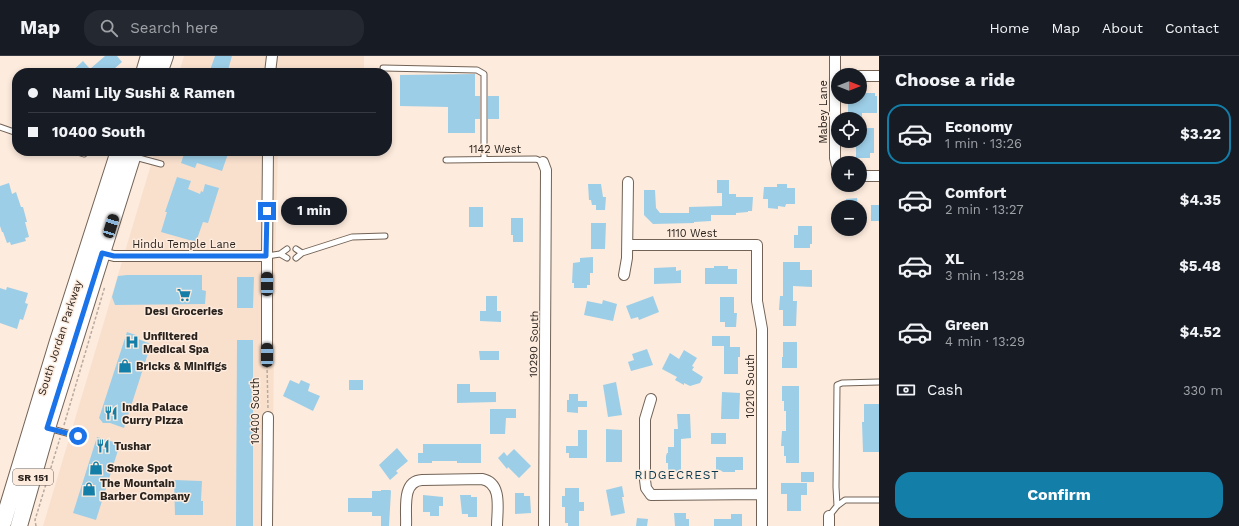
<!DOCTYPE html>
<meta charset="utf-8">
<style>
body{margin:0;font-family:"Work Sans",sans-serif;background:#242831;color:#f1f3f6;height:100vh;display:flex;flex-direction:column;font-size:15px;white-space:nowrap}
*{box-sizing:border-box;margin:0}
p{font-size:13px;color:#9ea1a6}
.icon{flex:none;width:22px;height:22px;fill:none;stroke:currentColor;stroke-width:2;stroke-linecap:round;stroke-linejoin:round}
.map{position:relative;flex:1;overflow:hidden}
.sheet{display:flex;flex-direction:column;background:#171b24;width:360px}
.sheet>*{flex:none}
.banner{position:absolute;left:12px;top:12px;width:380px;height:88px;border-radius:16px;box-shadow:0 2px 6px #0003;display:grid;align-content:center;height:88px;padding:0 16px;background:#171b24}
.needle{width:26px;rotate:90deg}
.controls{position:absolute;left:831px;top:12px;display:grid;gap:8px}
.controls a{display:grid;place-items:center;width:36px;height:36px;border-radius:50%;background:#171b24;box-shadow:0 2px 6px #0003;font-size:20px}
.end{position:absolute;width:18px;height:18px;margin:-9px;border:5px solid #1a73e8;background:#fff;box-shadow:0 0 0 2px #fff}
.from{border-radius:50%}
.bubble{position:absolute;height:28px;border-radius:14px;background:#171b24;box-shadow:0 2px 6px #0003;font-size:13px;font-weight:700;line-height:28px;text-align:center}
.car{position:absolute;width:12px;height:24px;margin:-12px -6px;border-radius:5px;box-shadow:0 0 3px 1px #0007;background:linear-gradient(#222 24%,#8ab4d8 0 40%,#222 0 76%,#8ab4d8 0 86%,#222 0)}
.banner b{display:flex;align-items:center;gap:14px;height:38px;font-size:15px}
.banner b+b{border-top:1px solid #363941}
.banner i{width:10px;height:10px;background:#f1f3f6}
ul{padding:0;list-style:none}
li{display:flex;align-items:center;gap:12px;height:60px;margin:0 8px 6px;padding:0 8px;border:2px solid transparent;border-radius:16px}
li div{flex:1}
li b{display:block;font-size:15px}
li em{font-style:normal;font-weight:700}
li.current{border-color:#137ea8}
li>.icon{width:36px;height:36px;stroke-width:1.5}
h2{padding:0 16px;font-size:18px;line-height:48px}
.pay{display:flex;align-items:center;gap:10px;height:44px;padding:0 16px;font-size:15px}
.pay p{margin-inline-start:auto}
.primary-button{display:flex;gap:8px;margin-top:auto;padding:8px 16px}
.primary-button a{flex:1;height:46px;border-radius:16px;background:#137ea8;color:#fff;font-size:16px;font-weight:700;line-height:46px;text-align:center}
header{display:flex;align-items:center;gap:24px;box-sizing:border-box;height:56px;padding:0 20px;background:#171b24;border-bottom:1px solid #363941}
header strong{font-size:19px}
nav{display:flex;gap:22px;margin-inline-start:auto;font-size:14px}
.search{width:280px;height:36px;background:#242831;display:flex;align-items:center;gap:10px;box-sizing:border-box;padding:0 14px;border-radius:16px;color:#9ea1a6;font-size:15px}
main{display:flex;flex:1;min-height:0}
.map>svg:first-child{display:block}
.built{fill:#f9e0cd}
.building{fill:#9dcee7}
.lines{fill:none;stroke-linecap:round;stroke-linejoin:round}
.lane-casing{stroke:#726356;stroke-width:7}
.street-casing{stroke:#726356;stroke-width:12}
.primary-casing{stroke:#726356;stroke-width:18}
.path{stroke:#b8a99e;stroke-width:1.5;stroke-dasharray:3 2;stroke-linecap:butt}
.lane{stroke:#fff;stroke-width:5}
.street{stroke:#fff;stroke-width:10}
.primary{stroke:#fff;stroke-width:16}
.route{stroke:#1a73e8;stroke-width:5}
.labels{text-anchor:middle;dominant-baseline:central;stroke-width:3;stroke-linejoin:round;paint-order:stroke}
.shield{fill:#fdebdd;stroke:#695e57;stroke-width:1}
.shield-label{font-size:10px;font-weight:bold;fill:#29221d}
.street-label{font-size:11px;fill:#29221d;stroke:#fdebdd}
.poi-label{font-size:11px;font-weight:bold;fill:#29221d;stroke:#fdebdd;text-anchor:start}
.neighbourhood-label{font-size:12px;letter-spacing:1px;fill:#07384c;stroke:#fdebdd}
</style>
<header>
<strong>Map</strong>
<div class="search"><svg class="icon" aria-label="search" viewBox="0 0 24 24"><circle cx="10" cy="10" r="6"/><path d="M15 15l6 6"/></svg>Search here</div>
<nav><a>Home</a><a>Map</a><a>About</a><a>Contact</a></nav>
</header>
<main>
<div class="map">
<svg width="879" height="470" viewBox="0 0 879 470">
<rect width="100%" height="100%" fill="#fdebdd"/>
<!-- built -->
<path class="built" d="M184,0H364V17H179Z
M155,95H278L275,206L272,470H43Z"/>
<!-- building -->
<path class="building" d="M105,0H117L122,6L114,13L117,17H70L83,5L90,13Z
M215,0H232L228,14L226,13L225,17H209Z
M475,18V40H480V63H475V77H448V51L400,50V19Z
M860,37H875V40H877V57H862V61H848V46H854V41H860Z
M488,40H499V63H488Z
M860,72H874V97H870V102H856V88H860Z
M185,95H229L222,115L197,107L195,112L181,107Z
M177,121L191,125L188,133L200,138L201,135L203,136L205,128L219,132L208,167L203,166L196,186L161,176L167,156H165Z
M717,124H729V138H736V141H753L752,155H748V156L736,157V159H711V165L694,166V167L653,168L644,159V134H655L656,152L660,157H689V151L722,150V137H717Z
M9,127L12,138L16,136L21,151H23L27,166H25L29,181L25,182L26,185L11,189L10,186L7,187L3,176H2L0,170V130Z
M588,128H601L603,141H606L605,154H596V149H592L591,144H589Z
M777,128H787V132H795V148H786L785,151L778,150V153L768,152V143H763L764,131H777Z
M857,142L858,151H846V143Z
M871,149H879V165H871Z
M469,151H483V171H469Z
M511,162H523V186H513V179H511Z
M591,167H606L605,193H591Z
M798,170H812V188H810V192H794V179H798Z
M593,201V217H590V229H587V232H574V227H572L573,207L580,206V202Z
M783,206H800V214H812V231L793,230V245H797L796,270H783V254H779L780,240H783Z
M714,210H728V213H737V228H705V212H714Z
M676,211V215L681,214V227L654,228V212Z
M127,219H202V234L206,235L205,248L115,249L112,241L118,220Z
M237,221H254L253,252H237Z
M7,231L28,237L25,247L28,248L23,264L20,263L17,273L0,267V232L6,234Z
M486,240H497V255H501V266L480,265V255H486Z
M653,240L659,256L639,264L638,261L631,263L626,250Z
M720,241H734V257H737L736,271H725V266H720Z
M603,244L617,248L613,265L584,259L587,245L602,248Z
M127,276L139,280L138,283L151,288L124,372L110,367H103L99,362Z
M712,280H730V291H740V301H738V318H724V290H712Z
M237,284H253V470H236Z
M783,286H797V312H782V301H783Z
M647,293L653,309L631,315L628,306L634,304L632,298Z
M684,294L697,302L692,310L694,311L692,314L703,321L700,327L690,330L684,327V329L675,324L677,321L662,313L670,297L679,303Z
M479,295H499V304H480Z
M290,324L299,328L301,324L310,328L308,335L320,340L313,355L283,340Z
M349,324H363V334H349Z
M616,326L622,359L608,361L603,329Z
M457,328H470V336H496V346L457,347Z
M782,330H799V407H786V400H784V390H781L782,375H786V355H784V345H782Z
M722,336L740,337L739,363H721Z
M569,338H578V345H587V351H578V357L567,356V344H569Z
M864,348H879V396H863L862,366H864Z
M490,353H516V362H506L505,378H490Z
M677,358H690L691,382L681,383V416H668V407H666V400L667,397H668V391H674V373H678Z
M606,373L622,374V406H606Z
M578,374H587V402H569V397H566V390H578Z
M711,377H726V388H711Z
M97,381L120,388L96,464L73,457Z
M423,388H481V407H457V405H432V407H418V397H423Z
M397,392L408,405L396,415L398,417L390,424L379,409Z
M514,393L531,410L519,422L508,411L507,413L498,402L504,396L507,400Z
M716,401H743V414H735V416H723L720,414H716Z
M801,416H814V426H801Z
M174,424L202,425L201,445H203V459H175Z
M781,427H807V439H801V455H787V438H781Z
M622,430L624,441H622L625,457L611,460L606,434Z
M565,432H579V446H584V455H579V470H568V467H565V451H562V440H565Z
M381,434H390L391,435L389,470H381V460H372V456H348V442H372V435H381Z
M515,437H524V440H530L531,457L515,458Z
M423,439L443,441V450H439V460H430V456H423Z
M460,439H471V441H477V461H468V458H462Z
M674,457H686V463H689V470H675Z
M731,458H742V470H714V463H731Z
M637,462L648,463L647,470H636Z"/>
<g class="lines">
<!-- lane casing -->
<g class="lane-casing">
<path id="lane" d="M383,12L477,14L484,18V103
M0,71L17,77
M74,95L84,98
M135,101L161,108
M446,104L536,103L543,106
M296,193L302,197L296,202
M302,197L352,181L385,180
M280,198L287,202
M267,200L280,198L287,193
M48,372L78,380
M837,450L836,431L837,329L842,327L879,326
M829,460L837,450L845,444H879"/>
</g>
<!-- street casing -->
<g class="street-casing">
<path id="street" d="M835,0V102L838,114
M270,17L272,0
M860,20H879
M543,106L546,114L544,470
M860,120H879
M628,189H757V245L762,273V470
M102,197L114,200H267
M624,219L627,202L628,126
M267,299V200L268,95
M651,343L645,363V424L646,432L651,439L762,438
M267,470L268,361
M406,470C407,455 401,425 422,424L482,423C503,427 497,454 497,470
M829,470V460"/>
</g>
<!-- primary casing -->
<g class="primary-casing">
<path id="primary" d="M144,17L149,0
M159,17L165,0
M2,470L58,285L119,95
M19,470L47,372L134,95"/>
</g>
<!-- path -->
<path class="path" d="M267,309L268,353
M64,369L105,230
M36,470L35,464L60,382"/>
<!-- lane -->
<use href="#lane" class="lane"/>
<!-- street -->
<use href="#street" class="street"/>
<!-- primary -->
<use href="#primary" class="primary"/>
</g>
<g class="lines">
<!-- route -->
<path class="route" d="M78,380L47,372L102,197L114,200H266L267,155"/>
</g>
<!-- icons -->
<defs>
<g id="supermarket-bare" transform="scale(1.08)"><path d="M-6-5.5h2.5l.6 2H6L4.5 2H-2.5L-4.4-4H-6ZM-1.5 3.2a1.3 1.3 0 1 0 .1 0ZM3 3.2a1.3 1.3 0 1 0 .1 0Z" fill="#137ea8" stroke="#fdebdd" stroke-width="2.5" paint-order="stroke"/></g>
<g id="hospital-bare" transform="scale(1.08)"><path d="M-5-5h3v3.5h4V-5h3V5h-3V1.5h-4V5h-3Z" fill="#137ea8" stroke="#fdebdd" stroke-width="2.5" paint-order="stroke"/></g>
<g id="shop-bare" transform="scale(1.08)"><path d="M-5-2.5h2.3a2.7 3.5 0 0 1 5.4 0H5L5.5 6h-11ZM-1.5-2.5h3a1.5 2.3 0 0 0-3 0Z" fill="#137ea8" stroke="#fdebdd" stroke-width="2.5" paint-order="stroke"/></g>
<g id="restaurant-bare" transform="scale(1.08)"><path d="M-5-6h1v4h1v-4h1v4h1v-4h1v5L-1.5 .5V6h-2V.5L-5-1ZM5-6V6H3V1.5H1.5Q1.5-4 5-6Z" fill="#137ea8" stroke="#fdebdd" stroke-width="2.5" paint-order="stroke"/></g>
</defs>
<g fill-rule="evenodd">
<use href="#supermarket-bare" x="184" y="239"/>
<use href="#hospital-bare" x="132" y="286"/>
<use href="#shop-bare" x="125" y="310"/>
<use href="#restaurant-bare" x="111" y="357"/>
<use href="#restaurant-bare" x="103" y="390"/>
<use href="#shop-bare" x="96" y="412"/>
<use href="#shop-bare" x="89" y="433"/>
</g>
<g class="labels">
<!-- shield labels -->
<rect class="shield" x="13" y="413" width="40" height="16" rx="3"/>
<g class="shield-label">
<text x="33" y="421">SR 151</text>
</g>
<!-- street labels -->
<g class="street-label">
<text transform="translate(823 56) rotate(-90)">Mabey Lane</text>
<text x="495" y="93">1142 West</text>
<text x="692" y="177">1110 West</text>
<text x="184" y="188">Hindu Temple Lane</text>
<text transform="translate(60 282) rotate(-72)">South Jordan Parkway</text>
<text transform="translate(534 288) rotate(-89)">10290 South</text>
<text transform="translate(750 330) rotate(-90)">10210 South</text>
<text transform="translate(255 355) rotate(-90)">10400 South</text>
</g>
<!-- poi labels -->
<g class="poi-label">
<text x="184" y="255" text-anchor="middle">Desi Groceries</text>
<text x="143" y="280">Unfiltered<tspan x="143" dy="13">Medical Spa</tspan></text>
<text x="136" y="310">Bricks &amp; Minifigs</text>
<text x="122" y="351">India Palace<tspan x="122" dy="13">Curry Pizza</tspan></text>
<text x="114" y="390">Tushar</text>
<text x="107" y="412">Smoke Spot</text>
<text x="100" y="427">The Mountain<tspan x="100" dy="13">Barber Company</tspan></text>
</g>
<!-- neighbourhood labels -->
<g class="neighbourhood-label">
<text x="677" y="419">RIDGECREST</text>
</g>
</g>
</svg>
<div class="controls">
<a><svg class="needle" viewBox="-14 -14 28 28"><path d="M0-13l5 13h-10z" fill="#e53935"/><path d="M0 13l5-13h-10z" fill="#9ea1a6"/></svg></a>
<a><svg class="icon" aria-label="locate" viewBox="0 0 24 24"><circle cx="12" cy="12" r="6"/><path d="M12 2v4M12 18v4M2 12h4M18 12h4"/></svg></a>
<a>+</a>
<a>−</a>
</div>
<i class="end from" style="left:78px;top:380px"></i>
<i class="end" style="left:267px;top:155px"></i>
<div class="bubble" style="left:281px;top:141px;width:66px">1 min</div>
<i class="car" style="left:111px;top:170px;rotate:17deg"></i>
<i class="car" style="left:267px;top:228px;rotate:0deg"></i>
<i class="car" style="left:267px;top:299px;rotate:0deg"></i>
<div class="banner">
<b><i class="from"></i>Nami Lily Sushi &amp; Ramen</b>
<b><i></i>10400 South</b>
</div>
</div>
<section class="sheet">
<h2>Choose a ride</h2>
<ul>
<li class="current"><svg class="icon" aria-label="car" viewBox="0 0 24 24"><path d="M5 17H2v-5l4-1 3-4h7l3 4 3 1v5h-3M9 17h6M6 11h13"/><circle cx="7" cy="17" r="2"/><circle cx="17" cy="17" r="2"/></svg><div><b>Economy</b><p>1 min · 13:26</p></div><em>$3.22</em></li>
<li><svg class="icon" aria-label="car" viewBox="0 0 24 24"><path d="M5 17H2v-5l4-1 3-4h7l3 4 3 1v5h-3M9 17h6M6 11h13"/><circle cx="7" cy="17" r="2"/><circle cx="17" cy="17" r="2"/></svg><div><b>Comfort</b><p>2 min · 13:27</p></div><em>$4.35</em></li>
<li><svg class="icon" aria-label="car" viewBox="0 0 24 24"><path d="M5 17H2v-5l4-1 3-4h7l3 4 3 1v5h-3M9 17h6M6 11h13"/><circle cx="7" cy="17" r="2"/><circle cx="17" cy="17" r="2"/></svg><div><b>XL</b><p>3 min · 13:28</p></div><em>$5.48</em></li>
<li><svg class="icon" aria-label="car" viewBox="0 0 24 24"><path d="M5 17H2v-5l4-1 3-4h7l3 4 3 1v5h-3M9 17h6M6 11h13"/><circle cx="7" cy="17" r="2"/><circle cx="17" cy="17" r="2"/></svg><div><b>Green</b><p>4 min · 13:29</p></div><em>$4.52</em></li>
</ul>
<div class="pay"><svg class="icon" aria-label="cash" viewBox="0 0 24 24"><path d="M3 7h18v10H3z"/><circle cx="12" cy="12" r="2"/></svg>Cash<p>330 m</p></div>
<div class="primary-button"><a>Confirm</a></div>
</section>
</main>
